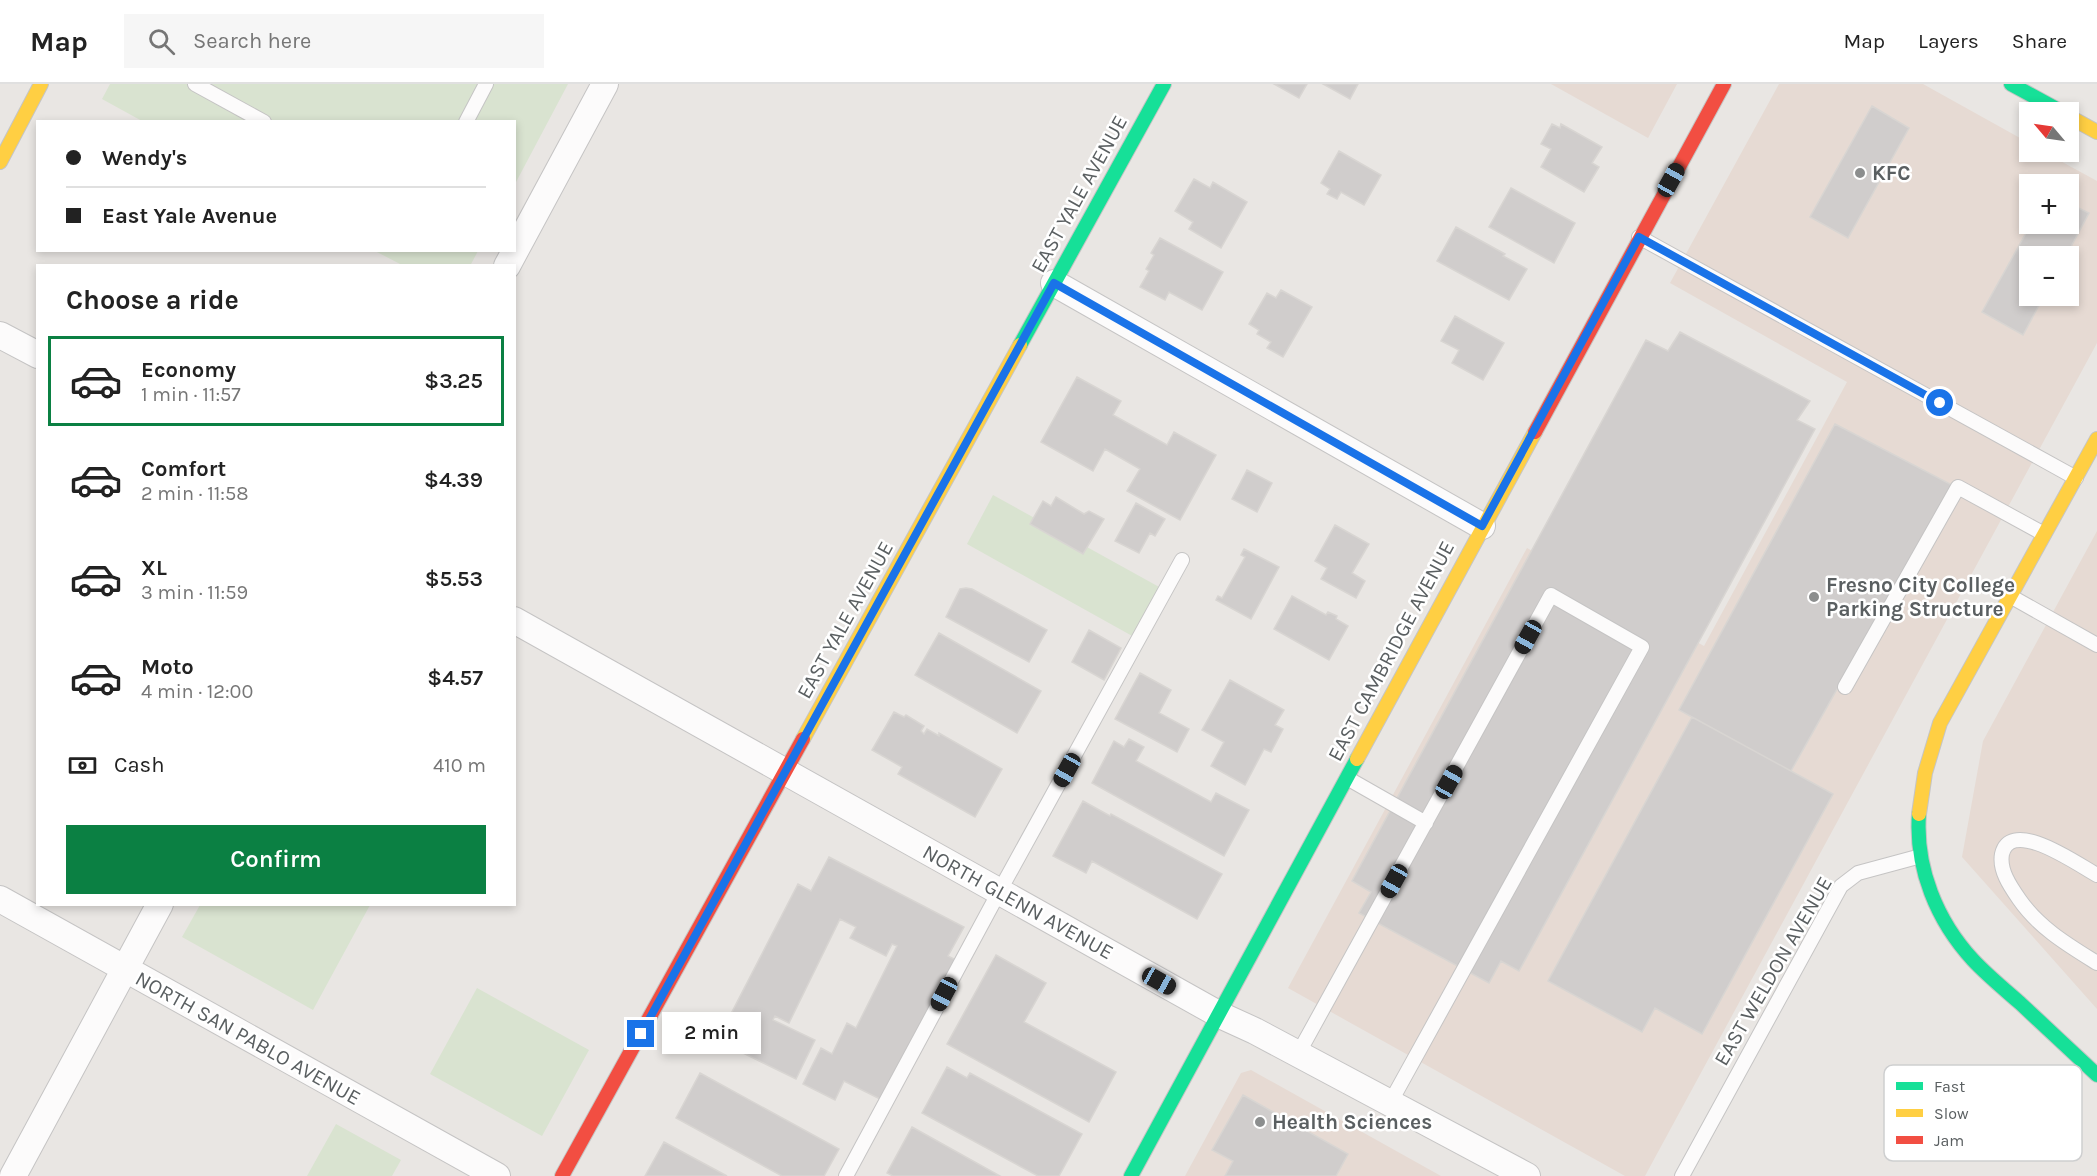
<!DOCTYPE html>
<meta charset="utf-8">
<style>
body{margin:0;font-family:Karla,sans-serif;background:#f6f6f6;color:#222;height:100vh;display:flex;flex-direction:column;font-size:22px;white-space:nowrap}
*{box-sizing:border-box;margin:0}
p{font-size:20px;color:#767676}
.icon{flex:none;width:33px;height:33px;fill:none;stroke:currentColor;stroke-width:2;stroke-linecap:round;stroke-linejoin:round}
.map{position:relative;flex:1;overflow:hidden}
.panel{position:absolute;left:36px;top:180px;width:480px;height:642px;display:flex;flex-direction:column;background:#fff;border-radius:0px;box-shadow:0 3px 9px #0003}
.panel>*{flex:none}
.top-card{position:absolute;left:36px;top:36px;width:480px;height:132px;border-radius:0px;box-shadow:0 3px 9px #0003;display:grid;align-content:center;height:132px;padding:0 30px;background:#fff}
.needle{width:39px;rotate:299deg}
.fabs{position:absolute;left:2019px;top:18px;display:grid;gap:12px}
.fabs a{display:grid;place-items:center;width:60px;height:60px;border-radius:0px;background:#fff;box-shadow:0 3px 9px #0003;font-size:30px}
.end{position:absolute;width:27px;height:27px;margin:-14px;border:8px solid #1a73e8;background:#fff;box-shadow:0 0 0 3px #fff}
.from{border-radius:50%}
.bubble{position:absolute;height:42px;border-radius:0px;background:#fff;box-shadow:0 3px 9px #0003;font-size:20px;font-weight:600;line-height:42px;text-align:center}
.car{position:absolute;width:18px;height:36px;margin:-18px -9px;border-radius:8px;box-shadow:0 0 4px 2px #0007;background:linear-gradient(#222 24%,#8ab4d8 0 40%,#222 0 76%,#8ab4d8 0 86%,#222 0)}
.top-card b{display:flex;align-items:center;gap:21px;height:57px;font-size:22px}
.top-card b+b{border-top:2px solid #e0e0e0}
.top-card i{width:15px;height:15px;background:#222}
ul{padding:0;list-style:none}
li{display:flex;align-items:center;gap:18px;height:90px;margin:0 12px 9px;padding:0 18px;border:3px solid transparent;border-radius:0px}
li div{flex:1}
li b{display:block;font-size:22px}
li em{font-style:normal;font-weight:600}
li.current{border-color:#0b8043}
li>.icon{width:54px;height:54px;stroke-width:1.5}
h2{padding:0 30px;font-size:27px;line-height:72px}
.pay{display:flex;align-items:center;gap:15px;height:66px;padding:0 30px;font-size:22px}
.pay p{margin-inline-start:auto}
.cta{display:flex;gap:12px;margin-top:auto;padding:12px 30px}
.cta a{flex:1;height:69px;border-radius:0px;background:#0b8043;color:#fff;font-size:24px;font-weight:600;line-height:69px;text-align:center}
header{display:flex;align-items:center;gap:36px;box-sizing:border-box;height:84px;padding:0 30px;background:#fff;border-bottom:2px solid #e0e0e0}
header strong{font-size:28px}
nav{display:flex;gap:33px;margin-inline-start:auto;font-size:21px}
.search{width:420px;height:54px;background:#f6f6f6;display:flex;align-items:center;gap:15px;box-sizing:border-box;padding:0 21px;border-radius:0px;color:#767676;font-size:22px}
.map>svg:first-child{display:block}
.commercial{fill:#e6dad3;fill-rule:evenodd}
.green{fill:#d9e3d0}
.building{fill:#d0cdcc;stroke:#d8d5d2;stroke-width:1.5}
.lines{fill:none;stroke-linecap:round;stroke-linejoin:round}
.lane-casing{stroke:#c5c4c4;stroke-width:16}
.street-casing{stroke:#c5c4c4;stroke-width:28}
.fast-casing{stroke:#c5c5c4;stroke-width:16}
.slow-casing{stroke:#c5c5c4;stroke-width:16}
.jam-casing{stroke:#c5c5c4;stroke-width:16}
.lane{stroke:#fcfbfb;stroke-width:14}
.street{stroke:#fcfbfb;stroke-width:26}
.fast{stroke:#16e098;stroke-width:14}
.slow{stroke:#ffcf43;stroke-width:14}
.jam{stroke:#f24e42;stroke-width:14}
.route{stroke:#1a73e8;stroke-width:8}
.poi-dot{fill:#8c8e8e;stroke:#fff;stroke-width:2}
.labels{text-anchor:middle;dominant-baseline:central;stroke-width:5;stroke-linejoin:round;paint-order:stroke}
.poi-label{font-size:21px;font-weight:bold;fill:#5a5f61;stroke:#fff;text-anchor:start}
.street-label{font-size:21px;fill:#5a5f61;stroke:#fff}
.key{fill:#fff;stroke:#cecfd0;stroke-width:1.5}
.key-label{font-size:16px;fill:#5a5f61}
</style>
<header>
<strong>Map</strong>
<div class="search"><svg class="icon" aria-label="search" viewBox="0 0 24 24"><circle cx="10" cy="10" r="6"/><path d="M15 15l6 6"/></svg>Search here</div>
<nav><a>Map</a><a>Layers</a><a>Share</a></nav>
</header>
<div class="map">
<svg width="2097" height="1092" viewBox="0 0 2097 1092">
<rect width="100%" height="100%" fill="#e9e6e3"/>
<!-- commercial -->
<path class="commercial" d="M1551,0H1677L1648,54Z
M1779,0H1923L2029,59L2030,68H2044L2097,97V259L1645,1092H1625L1288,904L1527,464L1704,562L1847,298L1670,199ZM2030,100H2068V140H2030ZM2030,172H2068V212H2030Z
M2097,447V925L1962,773L1983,657Z
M1251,986L1441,1092H1185L1241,989Z"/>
<!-- green -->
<path class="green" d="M110,0H568L515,100L514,38L142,37L102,15Z
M375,167H478L470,182L402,181Z
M993,411L1170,509L1143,558L967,460Z
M200,821V820L370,821L313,926L182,853Z
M477,904L589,966L542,1052L430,990Z
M336,1040L401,1076L392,1092H307Z"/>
<!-- building -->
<path class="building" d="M1274,0H1307L1299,14Z
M1323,0H1358L1350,15Z
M1872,22L1909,44L1848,154L1810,133Z
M1552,40L1560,44L1561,40L1602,63L1592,79L1599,83L1584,108L1541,83L1551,65L1541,60Z
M1339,67L1381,91L1364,121L1341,108L1337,115L1327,110L1330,105L1321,99Z
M1194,95L1210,104L1213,98L1247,118L1221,164L1189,145L1193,138L1175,127Z
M1511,104L1575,139L1554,179L1489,143Z
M2068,119L2089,129L2066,172H2030V212H2044L2023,251L1982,228L2031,140H2068Z
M1456,143L1505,170L1503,172L1527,185L1509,216L1437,177Z
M1160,154L1223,188L1202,226L1169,208L1165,216L1140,203L1149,187L1146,185L1154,171L1151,169Z
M1281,206L1312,223L1283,273L1267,264L1271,258L1257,250L1259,246L1249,240L1267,209L1276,214Z
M1455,232L1504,259L1483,296L1452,279L1459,266L1441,257Z
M1680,248L1810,317L1797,336L1815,345L1519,887L1501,877L1489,899L1359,829L1371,808L1352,797L1646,256L1668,267Z
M1077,293L1121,317L1113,331L1167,361L1174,348L1216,371L1180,436L1127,407L1140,385L1105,365L1093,387L1041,358Z
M1835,340L1952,401L1791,687L1679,626Z
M1247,386L1272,399L1257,428L1232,415Z
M1056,413L1084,430L1089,427L1104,435L1083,470L1030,440L1043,417L1051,422Z
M1136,419L1165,435L1155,452L1150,449L1139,469L1115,457Z
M1335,441L1369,460L1352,489L1365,497L1356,514L1321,495L1327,484L1315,477Z
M1244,465L1279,483L1251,535L1216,516L1218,512L1222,514L1245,473L1241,471Z
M966,504L972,505L1047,546L1029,578L946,533L960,505Z
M1292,512L1326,531L1328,528L1337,532L1336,535L1348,542L1329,576L1274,545Z
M1089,546L1121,564L1104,596L1072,578Z
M939,549L1041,607L1017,649L915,591Z
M1140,589L1171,606L1159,629L1189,645L1177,668L1115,635Z
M1230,596L1284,626L1275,641L1283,645L1271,668L1264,665L1245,701L1211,682L1224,658L1202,646Z
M894,628L904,633L906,631L924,642L921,647L924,650L927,645L939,652V649L1002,685L975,733L898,690L902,683L872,666Z
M1692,633L1833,710L1702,950L1655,924L1642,948L1548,897Z
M1129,655L1144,663L1136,677L1211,718L1216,709L1249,726L1224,772L1092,699L1114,657L1124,663Z
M1083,717L1110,732L1111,730L1222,790L1197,835L1092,777L1086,789L1053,772Z
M829,773L964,843L948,872L956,876L884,1017L844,997L835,1016L803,1000L821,964L832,970L847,939L856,944L897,862L892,860L886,872L850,854L856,843L840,835L789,939L775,932L773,936L815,956L796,995L743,969L747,965L720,951L798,800L811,807Z
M996,871L1046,899L1024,938L1116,988L1089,1038L947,960Z
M947,983L967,994L970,989L1082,1050L1059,1092H1038L922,1029Z
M700,989L839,1065L824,1092H782L676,1034Z
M1243,1011L1348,1070L1336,1092H1225L1233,1077L1212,1066Z
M912,1043L1000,1092H893L887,1089Z
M664,1058L727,1092H645Z"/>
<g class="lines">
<!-- lane casing -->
<g class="lane-casing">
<path id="lane" d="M195,0L264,38
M466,38L486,0
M1639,153L2076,394
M2010,512L2097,561
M1845,603L1958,403L2044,450
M1347,694L1426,739
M2097,791C2080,782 2011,732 2002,770C1999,786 2010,802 2019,815C2039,844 2068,861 2097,879
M1298,970L1551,511L1642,563L1390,1019
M846,1092L999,808L1182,476
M1682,1092L1841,802L1858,789L1921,772"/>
</g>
<!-- street casing -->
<g class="street-casing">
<path id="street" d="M507,182L605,0
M1054,199L1482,442
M0,251L38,271
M514,536L1220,931L1255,947L1527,1092
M0,815L497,1092
M13,1092L160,820"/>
</g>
<!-- fast casing -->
<g class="fast-casing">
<path id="fast" d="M2011,0L2062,28
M1020,261L1164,0
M1919,730C1915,784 1937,837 1973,876C1987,891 2004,905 2020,919C2046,943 2071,967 2097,991
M1131,1092L1357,675"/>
</g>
<!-- slow casing -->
<g class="slow-casing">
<path id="slow" d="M2068,32L2097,48
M0,78L41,0
M803,655L1020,261
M1357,675L1535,348
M1919,730L1925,689L1940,639L2097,355"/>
</g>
<!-- jam casing -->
<g class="jam-casing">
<path id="jam" d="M1535,348L1724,0
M562,1092L803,655"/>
</g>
<!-- lane -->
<use href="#lane" class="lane"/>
<!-- street -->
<use href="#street" class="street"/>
<!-- fast -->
<use href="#fast" class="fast"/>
<!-- slow -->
<use href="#slow" class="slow"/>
<!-- jam -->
<use href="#jam" class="jam"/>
</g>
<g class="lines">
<!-- route -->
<path class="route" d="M641,950L1054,199L1482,442L1639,153L1940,319"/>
</g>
<!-- markers -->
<g class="poi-dot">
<circle cx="1860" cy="89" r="6"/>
<circle cx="1814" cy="513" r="6"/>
<circle cx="1260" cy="1038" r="6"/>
</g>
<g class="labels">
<!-- poi labels -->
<g class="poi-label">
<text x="1872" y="89">KFC</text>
<text x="1826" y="501">Fresno City College<tspan x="1826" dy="24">Parking Structure</tspan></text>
<text x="1272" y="1038">Health Sciences</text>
</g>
<!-- street labels -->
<g class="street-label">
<text transform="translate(1079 110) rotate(-61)">EAST YALE AVENUE</text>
<text transform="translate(845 536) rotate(-61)">EAST YALE AVENUE</text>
<text transform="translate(1391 567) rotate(-62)">EAST CAMBRIDGE AVENUE</text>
<text transform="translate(1018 818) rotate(29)">NORTH GLENN AVENUE</text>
<text transform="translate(1773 887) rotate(-60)">EAST WELDON AVENUE</text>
<text transform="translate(248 954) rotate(29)">NORTH SAN PABLO AVENUE</text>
</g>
</g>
<!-- legend -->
<rect x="1884" y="981" width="198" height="96" rx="9" class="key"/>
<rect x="1896" y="998" width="27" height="8" fill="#16e098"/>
<rect x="1896" y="1025" width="27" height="8" fill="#ffcf43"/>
<rect x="1896" y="1052" width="27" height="8" fill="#f24e42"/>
<g class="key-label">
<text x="1934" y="1008">Fast</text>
<text x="1934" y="1035">Slow</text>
<text x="1934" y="1062">Jam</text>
</g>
</svg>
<div class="fabs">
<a><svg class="needle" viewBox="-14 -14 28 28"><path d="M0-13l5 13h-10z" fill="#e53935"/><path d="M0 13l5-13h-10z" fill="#767676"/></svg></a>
<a>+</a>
<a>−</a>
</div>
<i class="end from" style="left:1940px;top:319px"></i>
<i class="end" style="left:641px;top:950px"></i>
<div class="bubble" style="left:662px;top:928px;width:99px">2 min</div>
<i class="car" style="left:1671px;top:96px;rotate:29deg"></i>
<i class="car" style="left:1528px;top:553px;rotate:209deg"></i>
<i class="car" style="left:1067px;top:686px;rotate:209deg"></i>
<i class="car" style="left:1449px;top:698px;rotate:29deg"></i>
<i class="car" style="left:1394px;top:797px;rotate:209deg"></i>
<i class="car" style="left:1159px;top:897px;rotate:119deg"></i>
<i class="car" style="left:944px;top:910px;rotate:208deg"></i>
<div class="top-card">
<b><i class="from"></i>Wendy's</b>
<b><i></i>East Yale Avenue</b>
</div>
<section class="panel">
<h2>Choose a ride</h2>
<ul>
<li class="current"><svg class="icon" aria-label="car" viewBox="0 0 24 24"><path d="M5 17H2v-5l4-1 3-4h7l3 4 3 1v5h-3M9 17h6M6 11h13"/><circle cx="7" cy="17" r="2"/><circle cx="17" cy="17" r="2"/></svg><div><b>Economy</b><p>1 min · 11:57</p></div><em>$3.25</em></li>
<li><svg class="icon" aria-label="car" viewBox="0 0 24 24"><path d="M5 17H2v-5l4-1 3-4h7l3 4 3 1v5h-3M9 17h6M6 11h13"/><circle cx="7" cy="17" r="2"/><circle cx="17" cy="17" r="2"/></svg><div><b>Comfort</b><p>2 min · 11:58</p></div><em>$4.39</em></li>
<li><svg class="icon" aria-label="car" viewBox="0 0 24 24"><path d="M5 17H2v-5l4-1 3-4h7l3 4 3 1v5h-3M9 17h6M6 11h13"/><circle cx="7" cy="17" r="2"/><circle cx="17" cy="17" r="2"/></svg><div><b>XL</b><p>3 min · 11:59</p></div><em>$5.53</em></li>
<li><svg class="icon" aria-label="car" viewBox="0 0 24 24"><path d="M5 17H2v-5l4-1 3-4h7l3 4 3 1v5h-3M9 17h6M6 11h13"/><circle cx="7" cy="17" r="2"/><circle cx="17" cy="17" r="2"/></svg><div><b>Moto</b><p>4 min · 12:00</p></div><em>$4.57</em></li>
</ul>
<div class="pay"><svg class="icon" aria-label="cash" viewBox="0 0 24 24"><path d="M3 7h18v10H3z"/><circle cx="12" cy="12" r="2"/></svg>Cash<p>410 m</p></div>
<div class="cta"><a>Confirm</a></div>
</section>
</div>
